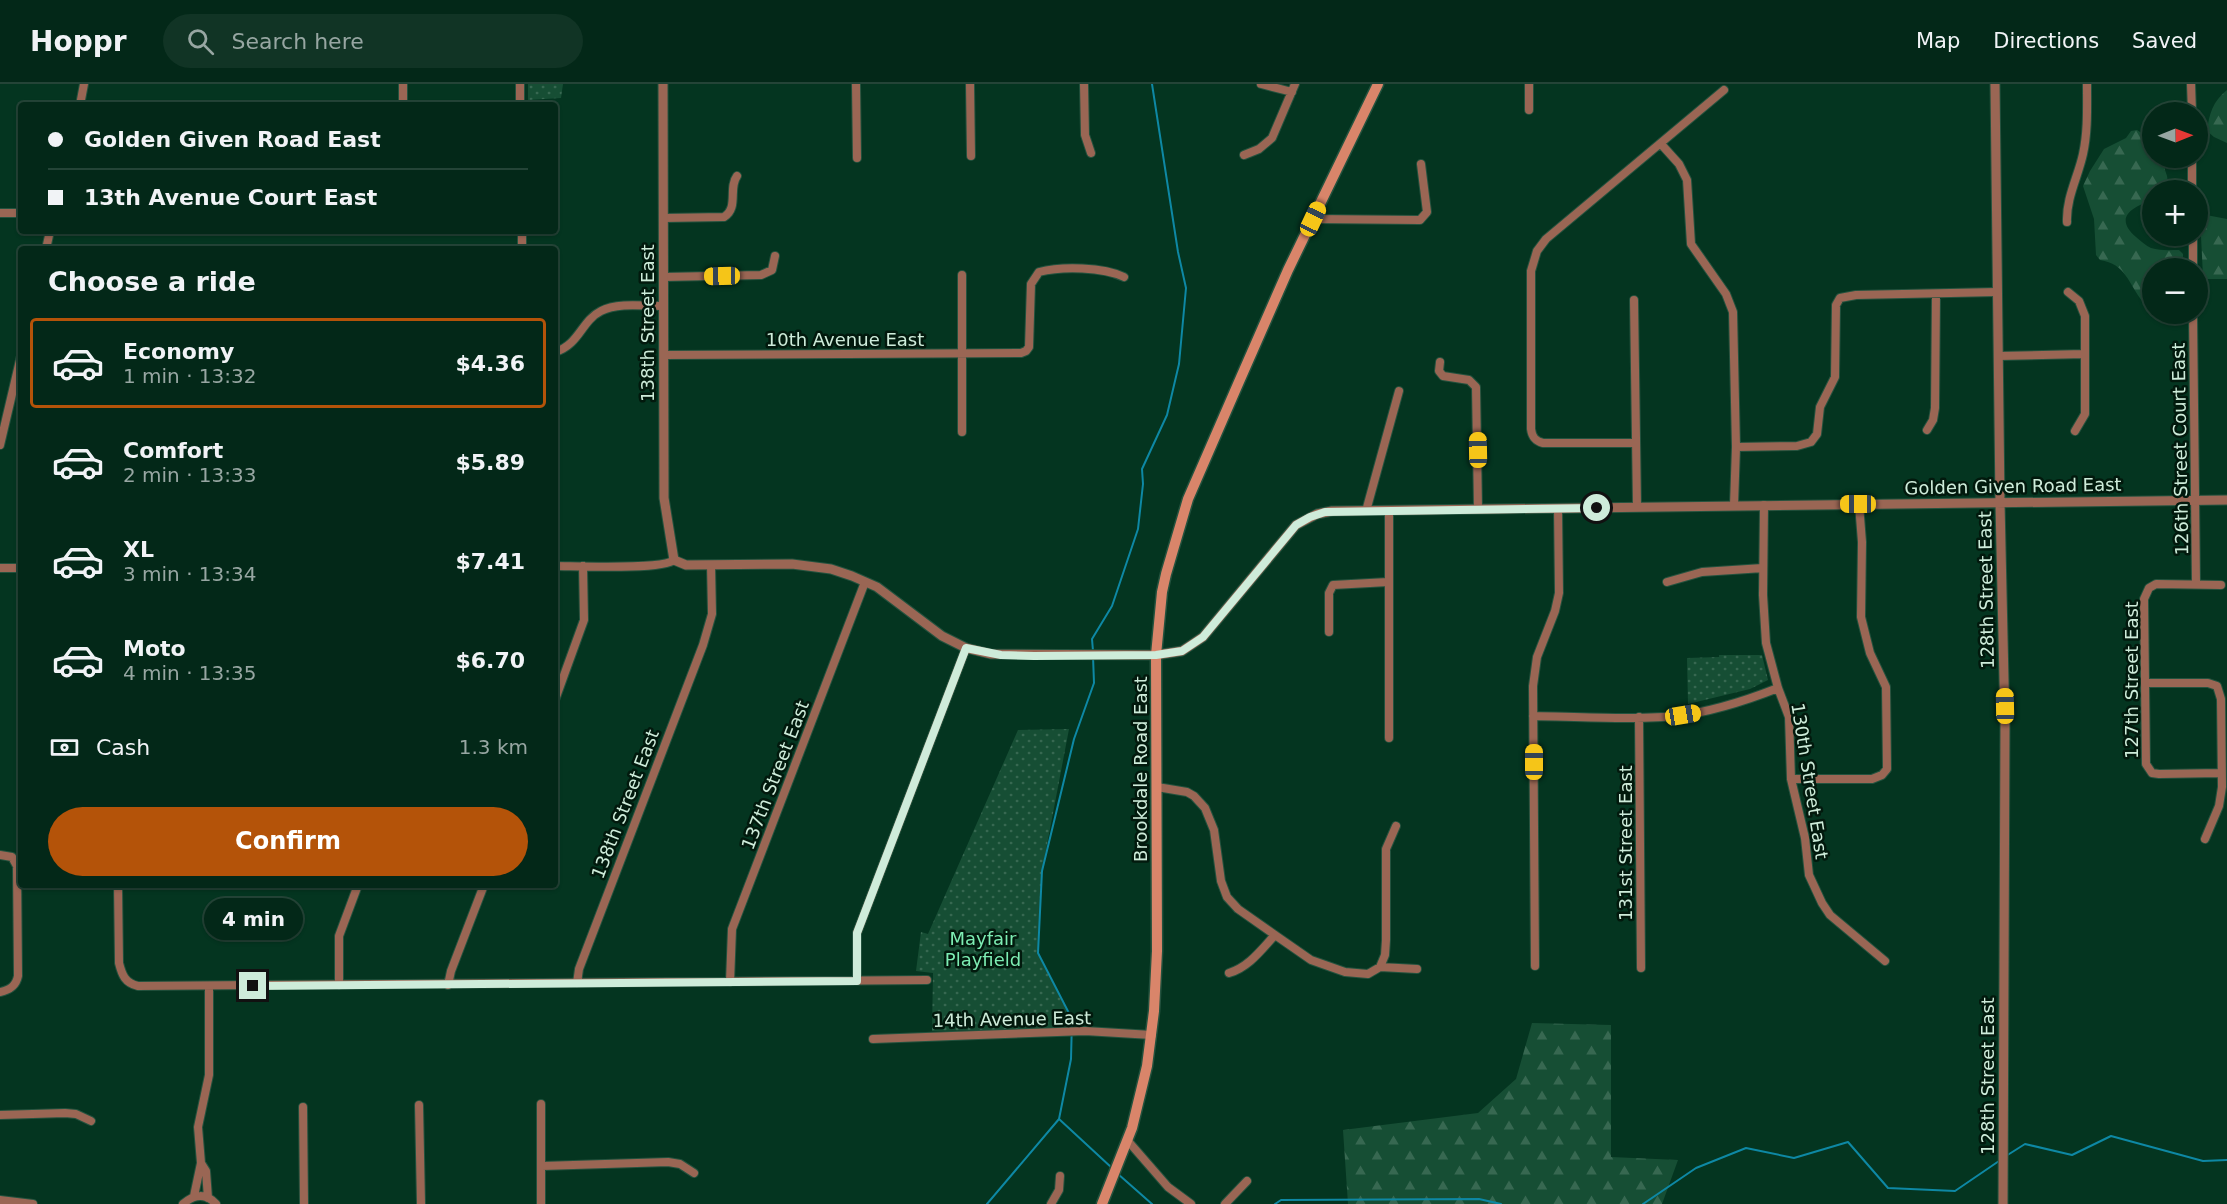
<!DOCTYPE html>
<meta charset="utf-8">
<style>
body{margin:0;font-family:"DejaVu Sans",sans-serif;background:#113425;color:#f1f3f6;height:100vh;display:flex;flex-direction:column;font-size:22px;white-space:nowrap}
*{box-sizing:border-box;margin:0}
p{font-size:20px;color:#97a6a2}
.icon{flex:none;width:33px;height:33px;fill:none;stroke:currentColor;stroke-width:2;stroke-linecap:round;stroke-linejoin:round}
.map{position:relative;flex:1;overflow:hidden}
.drawer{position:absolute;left:18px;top:162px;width:540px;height:642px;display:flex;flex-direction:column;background:#032818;border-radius:6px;box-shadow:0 2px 4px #0004,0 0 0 2px #244437}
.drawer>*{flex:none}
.banner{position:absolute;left:18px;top:18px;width:540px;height:132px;border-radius:6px;box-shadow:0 2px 4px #0004,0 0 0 2px #244437;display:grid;align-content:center;height:132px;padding:0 30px;background:#032818}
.needle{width:39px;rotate:89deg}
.controls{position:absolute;left:2142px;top:18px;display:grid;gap:12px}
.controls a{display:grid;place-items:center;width:66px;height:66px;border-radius:50%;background:#032818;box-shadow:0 2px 4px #0004,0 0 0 2px #244437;font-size:30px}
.end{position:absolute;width:27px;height:27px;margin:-14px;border:8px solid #ceecda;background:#111;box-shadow:0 0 0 3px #111}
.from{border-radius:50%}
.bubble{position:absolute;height:42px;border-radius:21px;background:#032818;box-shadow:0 2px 4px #0004,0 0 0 2px #244437;font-size:20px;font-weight:700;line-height:42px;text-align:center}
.car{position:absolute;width:18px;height:36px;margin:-18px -9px;border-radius:8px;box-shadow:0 0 4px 2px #0007;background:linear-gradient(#f5c518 24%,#345 0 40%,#f5c518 0 76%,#345 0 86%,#f5c518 0)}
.banner b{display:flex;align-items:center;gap:21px;height:57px;font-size:22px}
.banner b+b{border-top:2px solid #244437}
.banner i{width:15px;height:15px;background:#f1f3f6}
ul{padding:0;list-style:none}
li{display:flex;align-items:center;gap:18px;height:90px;margin:0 12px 9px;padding:0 18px;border:3px solid transparent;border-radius:6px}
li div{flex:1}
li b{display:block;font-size:22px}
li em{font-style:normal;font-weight:700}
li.active{border-color:#b45309}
li>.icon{width:54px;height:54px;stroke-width:1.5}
h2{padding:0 30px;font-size:27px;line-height:72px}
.pay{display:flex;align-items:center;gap:15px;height:66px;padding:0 30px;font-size:22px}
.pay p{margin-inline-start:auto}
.action{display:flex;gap:12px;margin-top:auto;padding:12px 30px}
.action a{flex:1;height:69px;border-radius:36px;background:#b45309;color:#fff;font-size:24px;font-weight:700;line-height:69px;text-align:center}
header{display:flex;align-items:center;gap:36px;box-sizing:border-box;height:84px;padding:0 30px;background:#032818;border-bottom:2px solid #244437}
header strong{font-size:28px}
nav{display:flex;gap:33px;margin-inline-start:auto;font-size:21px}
.search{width:420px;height:54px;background:#113425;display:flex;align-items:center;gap:15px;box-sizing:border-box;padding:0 21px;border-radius:33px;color:#97a6a2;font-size:22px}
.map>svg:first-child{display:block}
.forest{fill:url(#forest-firs)}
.park{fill:url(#park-dots)}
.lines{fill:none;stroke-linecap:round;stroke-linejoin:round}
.stream{stroke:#0e88a4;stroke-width:2}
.minor-casing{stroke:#24523e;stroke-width:10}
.tertiary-casing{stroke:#24523e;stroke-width:11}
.secondary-casing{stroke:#24523e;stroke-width:13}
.minor{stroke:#9a6654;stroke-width:8}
.tertiary{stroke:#9a6654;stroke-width:9}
.secondary{stroke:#d9856a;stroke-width:10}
.route{stroke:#ceecda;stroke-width:8}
.labels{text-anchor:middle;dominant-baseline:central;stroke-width:5;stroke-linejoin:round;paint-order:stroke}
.street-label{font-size:18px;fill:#ceecda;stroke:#02190d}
.park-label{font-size:18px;fill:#7dedb3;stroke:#02190d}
</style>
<header>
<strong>Hoppr</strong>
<div class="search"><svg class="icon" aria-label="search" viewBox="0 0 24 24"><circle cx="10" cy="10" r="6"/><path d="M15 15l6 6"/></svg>Search here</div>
<nav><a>Map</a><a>Directions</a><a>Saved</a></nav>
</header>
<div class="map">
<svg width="2227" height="1120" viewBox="0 0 2227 1120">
<defs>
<pattern id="forest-firs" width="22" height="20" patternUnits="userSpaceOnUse" patternTransform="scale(1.5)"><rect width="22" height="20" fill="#164e34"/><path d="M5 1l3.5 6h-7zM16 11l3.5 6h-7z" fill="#376851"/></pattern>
<pattern id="park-dots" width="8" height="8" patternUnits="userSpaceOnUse" patternTransform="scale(1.5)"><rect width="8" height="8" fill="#164e34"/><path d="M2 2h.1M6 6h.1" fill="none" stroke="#376851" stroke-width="1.8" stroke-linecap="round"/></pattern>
</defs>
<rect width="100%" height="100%" fill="#043520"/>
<!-- forest -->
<path class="forest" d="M2227,6V59L2214,53L2207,47C2209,30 2213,17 2227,6Z
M2137,46L2152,56V74H2161L2167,92L2169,105L2167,106H2152V116C2133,123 2113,133 2136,153C2141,157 2146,162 2151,164C2160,167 2171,166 2179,166L2183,170V184H2152V219L2143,218C2128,199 2126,180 2100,176L2096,171L2094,135L2083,102L2090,87L2104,65L2126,54L2131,47Z
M2206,131L2227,135V195H2207L2203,192L2200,132Z
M1532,939L1611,941V1073L1678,1076L1662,1120H1348L1343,1046L1478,1029L1516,995Z"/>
<!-- park -->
<path class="park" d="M528,0H563L561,14L528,16Z
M1719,571H1762L1768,596L1750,605L1688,620L1687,574L1719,573Z
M1069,645L1042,787L1038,869L1072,935V945L932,947L933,889L916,887L921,848L928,850L1018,646Z"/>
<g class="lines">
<!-- stream -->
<path class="stream" d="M1093,567L1092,555L1112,522L1138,445L1143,400L1142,385L1167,331L1179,280L1186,204L1178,168L1152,0
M1059,1035L1112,1084
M2006,1072L2025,1060L2072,1071L2111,1052L2203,1077L2227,1076
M1118,1090L1152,1120
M987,1120L1059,1035L1071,975L1072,935L1038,869L1042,787L1074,655L1094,599L1093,572
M1275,1120L1281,1116L1479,1115L1501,1120
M1643,1120L1696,1084L1746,1064L1794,1074L1848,1058L1888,1104L1955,1107L1999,1077"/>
<!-- minor casing -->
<g class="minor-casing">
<path id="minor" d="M403,0V21
M856,0L857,74
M970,0L971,72
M1084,0L1085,51L1091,69
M1261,0L1292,8
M2191,0L2192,28
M80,21L84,0
M520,21V0
M1529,26V0
M1661,60L1679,80L1687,96L1691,160L1726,210L1733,228L1736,363L1734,421
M1244,71L1259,65L1272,54L1295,0
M2192,74V106
M0,129H21
M663,134L724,133C739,124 728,104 737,92
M1313,135L1420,136L1427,128L1421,80
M2067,138C2066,114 2078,93 2083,70C2088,47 2087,23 2087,0
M2193,152V184
M46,165L50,147
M522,165V147
M962,191V348
M663,193L761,191L772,186L775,172
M2068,208L2079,217L2085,232V330L2075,347
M1634,216L1637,423
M2193,230L2196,500
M555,268C580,260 581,237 601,227C617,218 645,222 663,222
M664,271L1021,269L1026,267L1029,263L1031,200L1039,188C1062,182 1103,183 1124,193
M1998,272L2084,270
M1440,278L1439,287L1443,292L1469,296L1476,303L1478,425
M1927,346L1933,336L1935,324L1936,210
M1634,359H1543C1535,357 1532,353 1531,345V187L1537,167L1546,155L1724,6
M0,361L21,272
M1736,363L1797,362L1811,358L1817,350L1820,323L1835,293L1836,221L1840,214L1856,211L1997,208
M1764,421L1763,511L1766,559L1778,604L1789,633L1791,695L1805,754L1809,791L1822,819L1830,831L1885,877
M1366,427L1399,307
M555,482C575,482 663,486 674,476
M0,484H21
M1667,498L1702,488L1763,484
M1329,548V509L1333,501L1388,498
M2145,599H2208L2217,602L2221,615L2222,703L2219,722L2205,755
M555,616L584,536L583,482
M1533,632C1581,633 1629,636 1676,632C1711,628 1745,617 1778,604
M1639,633L1641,884
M1389,654V426
M2221,689L2159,690L2152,689L2146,680L2144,515L2149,504L2156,500L2221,501
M1791,695H1872L1882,691L1887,685L1886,603L1870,569L1861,533L1862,458L1859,420
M1157,703L1187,708L1194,712L1205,724L1214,746L1221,797L1227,813L1238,825L1275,851L1311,876L1345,888L1368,890L1380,883L1417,885
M0,771L12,773L17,782L18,892C16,902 10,906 0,908
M118,801L119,879C122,891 125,899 138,902L927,896
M1535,882L1533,602L1537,573L1555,527L1559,509L1558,424
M1380,883L1385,871L1386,856V765L1396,742
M1229,889C1249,883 1261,866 1275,851
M857,897V849L966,564
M730,898L732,845L865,498
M577,899L579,885L703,561L712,530L711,481
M339,901V852L358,801
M448,901L451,887L484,801
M873,955L1085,947L1152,951
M541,1020V1120
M419,1021L421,1120
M303,1023L304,1120
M0,1031L65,1029L76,1030L91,1037
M1128,1057L1168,1103L1191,1120
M201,1079L198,1043L209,991V902
M542,1082L668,1078L680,1080L694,1089
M194,1112L201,1079L206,1087L208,1114
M0,1116L33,1120
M183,1120C194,1110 206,1109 216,1120
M1051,1120L1059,1106L1060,1092
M1225,1120L1247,1097"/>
</g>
<!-- tertiary casing -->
<g class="tertiary-casing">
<path id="tertiary" d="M663,0L664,414L674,476L686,481L792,480L831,485L852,492L877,503L942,552L966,564L991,570L1156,571L1182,567L1203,553L1296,441L1317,430L1332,427L2227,416
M1995,0L2000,419L2005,641L2003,1120"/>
</g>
<!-- secondary casing -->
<g class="secondary-casing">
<path id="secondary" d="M1102,1120L1132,1044L1147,982L1154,927L1157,867L1156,571L1162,508L1166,490L1188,415L1238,300L1288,186L1378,0"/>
</g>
<!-- minor -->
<use href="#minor" class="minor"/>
<!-- tertiary -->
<use href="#tertiary" class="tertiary"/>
<!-- secondary -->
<use href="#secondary" class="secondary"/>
</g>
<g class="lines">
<!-- route -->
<path class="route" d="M253,902L857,897V849L966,564L1001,571L1034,572L1156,571L1182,567L1203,553L1296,441L1310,433L1325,428L1597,424"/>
</g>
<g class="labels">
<!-- street labels -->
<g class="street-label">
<text transform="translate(647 239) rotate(-90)">138th Street East</text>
<text x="845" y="255">10th Avenue East</text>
<text transform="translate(2180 365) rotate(-91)">126th Street Court East</text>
<text transform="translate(2013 402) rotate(-1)">Golden Given Road East</text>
<text transform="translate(1986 506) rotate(-91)">128th Street East</text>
<text transform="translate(2131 596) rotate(-90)">127th Street East</text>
<text transform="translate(1140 685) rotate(-90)">Brookdale Road East</text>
<text transform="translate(775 691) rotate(-69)">137th Street East</text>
<text transform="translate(1810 697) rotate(81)">130th Street East</text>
<text transform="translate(625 720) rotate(-69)">138th Street East</text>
<text transform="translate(1625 759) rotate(-90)">131st Street East</text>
<text transform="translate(1012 935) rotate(-1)">14th Avenue East</text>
<text transform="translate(1987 992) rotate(-90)">128th Street East</text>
</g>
<!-- park labels -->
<g class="park-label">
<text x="983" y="854">Mayfair<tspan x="983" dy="21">Playfield</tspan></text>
</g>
</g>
</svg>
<div class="controls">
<a><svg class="needle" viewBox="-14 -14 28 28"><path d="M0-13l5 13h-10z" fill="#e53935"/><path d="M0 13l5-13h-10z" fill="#97a6a2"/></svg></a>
<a>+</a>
<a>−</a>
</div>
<i class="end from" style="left:1597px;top:424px"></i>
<i class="end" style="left:253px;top:902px"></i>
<div class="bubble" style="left:204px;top:814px;width:99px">4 min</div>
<i class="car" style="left:1313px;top:135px;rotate:25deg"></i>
<i class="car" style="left:722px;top:192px;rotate:269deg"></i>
<i class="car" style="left:1478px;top:366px;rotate:359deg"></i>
<i class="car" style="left:1858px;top:420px;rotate:270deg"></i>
<i class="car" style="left:2005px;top:622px;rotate:359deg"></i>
<i class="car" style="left:1683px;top:631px;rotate:81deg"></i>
<i class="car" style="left:1534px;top:678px;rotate:0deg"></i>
<div class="banner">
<b><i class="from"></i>Golden Given Road East</b>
<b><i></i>13th Avenue Court East</b>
</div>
<section class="drawer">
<h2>Choose a ride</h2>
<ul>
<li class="active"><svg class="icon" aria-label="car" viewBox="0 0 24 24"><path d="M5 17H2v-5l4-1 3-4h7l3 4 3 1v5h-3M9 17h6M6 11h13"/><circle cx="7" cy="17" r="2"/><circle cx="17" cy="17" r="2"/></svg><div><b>Economy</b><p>1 min · 13:32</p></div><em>$4.36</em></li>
<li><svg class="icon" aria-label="car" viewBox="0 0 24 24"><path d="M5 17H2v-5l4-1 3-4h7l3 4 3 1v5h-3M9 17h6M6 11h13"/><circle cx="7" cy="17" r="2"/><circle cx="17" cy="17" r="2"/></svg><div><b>Comfort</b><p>2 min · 13:33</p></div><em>$5.89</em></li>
<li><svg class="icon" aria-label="car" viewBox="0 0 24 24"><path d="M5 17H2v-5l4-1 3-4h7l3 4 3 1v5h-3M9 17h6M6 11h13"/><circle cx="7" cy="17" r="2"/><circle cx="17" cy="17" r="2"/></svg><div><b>XL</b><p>3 min · 13:34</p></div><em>$7.41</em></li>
<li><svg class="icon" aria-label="car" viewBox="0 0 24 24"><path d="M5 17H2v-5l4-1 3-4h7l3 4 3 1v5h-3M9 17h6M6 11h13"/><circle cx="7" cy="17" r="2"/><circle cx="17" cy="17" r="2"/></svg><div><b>Moto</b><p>4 min · 13:35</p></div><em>$6.70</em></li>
</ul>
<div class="pay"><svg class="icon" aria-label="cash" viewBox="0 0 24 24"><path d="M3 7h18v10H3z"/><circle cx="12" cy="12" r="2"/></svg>Cash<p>1.3 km</p></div>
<div class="action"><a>Confirm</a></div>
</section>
</div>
